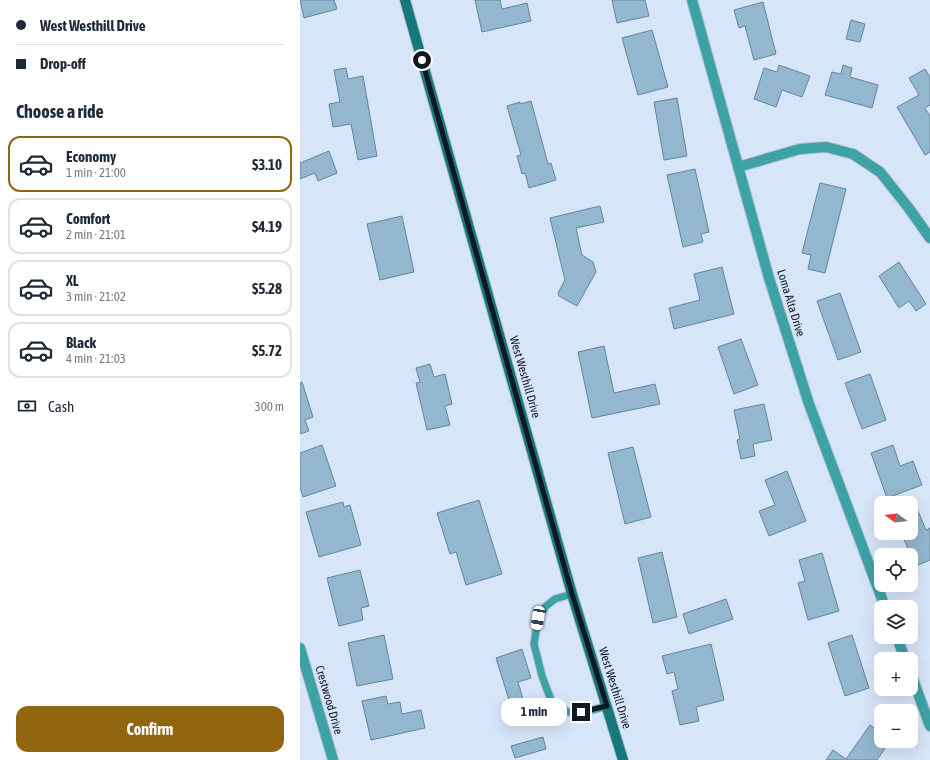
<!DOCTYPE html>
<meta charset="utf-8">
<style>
body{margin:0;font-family:"Asap Condensed",sans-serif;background:#f2f2f3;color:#1f2937;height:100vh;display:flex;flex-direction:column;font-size:15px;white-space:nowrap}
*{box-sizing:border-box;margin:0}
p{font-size:13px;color:#747a83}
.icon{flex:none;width:22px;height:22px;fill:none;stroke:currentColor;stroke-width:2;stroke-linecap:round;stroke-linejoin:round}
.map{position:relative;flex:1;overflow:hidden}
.drawer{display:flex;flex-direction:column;background:#fff;width:300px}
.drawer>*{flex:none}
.guide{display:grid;align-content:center;height:88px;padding:0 16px;background:#fff}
.needle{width:26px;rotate:285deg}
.controls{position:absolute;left:574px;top:496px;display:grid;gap:8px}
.controls a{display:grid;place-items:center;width:44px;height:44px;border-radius:8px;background:#fff;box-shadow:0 4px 16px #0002;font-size:20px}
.end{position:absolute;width:18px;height:18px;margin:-9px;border:5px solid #101823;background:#fff;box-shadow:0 0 0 2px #fff}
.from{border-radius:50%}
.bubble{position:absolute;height:28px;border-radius:12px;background:#fff;box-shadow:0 4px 16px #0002;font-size:13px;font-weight:700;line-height:28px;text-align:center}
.car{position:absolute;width:12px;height:24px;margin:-12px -6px;border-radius:5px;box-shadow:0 0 3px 1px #0007;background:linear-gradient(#fff 24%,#345 0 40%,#fff 0 76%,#345 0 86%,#fff 0)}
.guide b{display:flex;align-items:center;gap:14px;height:38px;font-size:15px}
.guide b+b{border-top:1px solid #e0e1e3}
.guide i{width:10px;height:10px;background:#1f2937}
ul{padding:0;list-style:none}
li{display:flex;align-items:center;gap:12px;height:56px;margin:0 8px 6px;padding:0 8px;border:2px solid #e0e1e3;border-radius:12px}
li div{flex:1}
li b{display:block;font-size:15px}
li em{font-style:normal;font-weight:700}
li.active{border-color:#926611}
li>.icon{width:36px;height:36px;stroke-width:1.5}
h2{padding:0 16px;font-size:18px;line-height:48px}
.pay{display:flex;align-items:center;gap:10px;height:44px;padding:0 16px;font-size:15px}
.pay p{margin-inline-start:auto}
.action{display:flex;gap:8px;margin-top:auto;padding:8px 16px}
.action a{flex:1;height:46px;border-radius:12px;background:#926611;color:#fff;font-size:16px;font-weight:700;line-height:46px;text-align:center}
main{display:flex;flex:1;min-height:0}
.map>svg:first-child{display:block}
.building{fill:#93b7ce;stroke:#63859b}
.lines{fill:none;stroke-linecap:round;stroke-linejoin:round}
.lane-casing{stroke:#b3c0d2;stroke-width:9}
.street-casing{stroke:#b3c0d2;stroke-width:12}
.secondary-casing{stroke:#b3c0d2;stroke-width:12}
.lane{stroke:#3da2a5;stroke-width:7}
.street{stroke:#3da2a5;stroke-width:10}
.secondary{stroke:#17787b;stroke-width:10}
.route{stroke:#101823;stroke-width:5}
.labels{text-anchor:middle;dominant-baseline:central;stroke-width:3;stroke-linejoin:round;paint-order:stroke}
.street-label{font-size:12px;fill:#101823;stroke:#d7e5f8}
</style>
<main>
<section class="drawer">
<div class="guide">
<b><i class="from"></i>West Westhill Drive</b>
<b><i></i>Drop-off</b>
</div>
<h2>Choose a ride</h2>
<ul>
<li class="active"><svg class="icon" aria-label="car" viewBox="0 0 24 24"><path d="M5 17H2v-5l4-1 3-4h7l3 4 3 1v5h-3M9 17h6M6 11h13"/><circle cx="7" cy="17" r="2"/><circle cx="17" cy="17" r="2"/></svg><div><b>Economy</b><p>1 min · 21:00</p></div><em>$3.10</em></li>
<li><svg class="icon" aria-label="car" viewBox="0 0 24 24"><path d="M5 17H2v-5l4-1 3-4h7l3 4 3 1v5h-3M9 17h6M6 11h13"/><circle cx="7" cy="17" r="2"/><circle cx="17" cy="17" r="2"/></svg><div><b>Comfort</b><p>2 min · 21:01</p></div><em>$4.19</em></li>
<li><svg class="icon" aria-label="car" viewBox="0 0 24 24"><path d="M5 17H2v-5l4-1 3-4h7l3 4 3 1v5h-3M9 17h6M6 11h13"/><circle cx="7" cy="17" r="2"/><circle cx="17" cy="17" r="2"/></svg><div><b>XL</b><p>3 min · 21:02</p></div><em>$5.28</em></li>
<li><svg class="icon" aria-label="car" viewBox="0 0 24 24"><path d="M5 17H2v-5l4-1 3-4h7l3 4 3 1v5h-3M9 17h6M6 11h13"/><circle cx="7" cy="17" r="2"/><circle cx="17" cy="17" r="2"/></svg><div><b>Black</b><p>4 min · 21:03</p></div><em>$5.72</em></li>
</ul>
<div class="pay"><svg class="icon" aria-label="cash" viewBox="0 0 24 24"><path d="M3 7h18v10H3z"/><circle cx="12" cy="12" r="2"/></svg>Cash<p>300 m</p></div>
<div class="action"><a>Confirm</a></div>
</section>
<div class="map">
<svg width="630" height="760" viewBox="0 0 630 760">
<rect width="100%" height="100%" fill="#d7e5f8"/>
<!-- building -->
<path class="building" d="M0,0H34L37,9L4,18Z
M175,0H200L202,9L227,3L231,21L182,32Z
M312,0H345L349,16L317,23Z
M463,2L476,54L454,60L445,26L439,28L434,10Z
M551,20L565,24L560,42L546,39Z
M352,30L368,87L338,95L322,38Z
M479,65L510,76L502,97L482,90L476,107L454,99L464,68L477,72Z
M543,65L552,68L550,77L578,85L572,108L525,95L532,72L541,74Z
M46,68L48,79L63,76L77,156L58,160L51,124L33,127L29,104L40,102L34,70Z
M625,69L630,77V105L625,108L630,116V152L625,155L597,107L619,95L609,78Z
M377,98L387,156L364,160L354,102Z
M231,101L248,164L251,163L256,180L229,188L225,173L222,174L217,156L221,155L207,106L220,102V104Z
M29,151L37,173L18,181L15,173L0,179V163Z
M395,169L409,232L401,234L403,242L383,247L367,175Z
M520,183L546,189L525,273L508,269L511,255L502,253Z
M300,206L304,222L276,228L282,255L293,262L296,272L277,306L259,296L258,293L265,280L250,218Z
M102,216L114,272L80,280L67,224Z
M599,262L626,304L616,311L609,301L599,308L579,276Z
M422,267L434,314L374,329L369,308L400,300L394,274Z
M540,293L561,352L538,360L517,301Z
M441,339L458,385L434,394L418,347Z
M304,346L314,393L355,384L360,404L292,418L278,352Z
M130,364L134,377L145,374L152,404L145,406L150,425L127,430L116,383L120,382L116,368Z
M570,374L586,420L562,429L545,383Z
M2,382L13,417L5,420L9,431L0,434V383Z
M464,404L472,440L453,444L455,456L441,459L437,440L440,439L434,410Z
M22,445L36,486L3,497L0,487V453Z
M593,445L600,466L613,461L622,485L587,498L571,453Z
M333,447L351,517L325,524L308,453Z
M487,471L506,521L469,536L459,511L475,505L465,480Z
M179,500L202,574L166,585L156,552L150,554L137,513Z
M43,502L44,507L50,505L61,545L19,557L6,512Z
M615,504L626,530L630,528V560L616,566L601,533H611V506Z
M362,552L377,617L353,623L338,558Z
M522,553L539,611L508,620L498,583L505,581L499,560Z
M60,570L69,606L61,608L63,620L39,626L27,578Z
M426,599L433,619L389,634L383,614Z
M84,635L93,679L57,686L48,643Z
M552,635L569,688L545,696L528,643Z
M411,644L424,700L396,707L399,721L380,725L372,691L378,689L374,672L367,674L362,656Z
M222,649L231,678L218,682L223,699L210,703L196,658Z
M86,696L88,704L100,702L102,714L121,710L125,728L71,740L62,701Z
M570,725L581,733V741H590L577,760H526L533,750L546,759Z
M243,737L246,749L215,758L211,746Z"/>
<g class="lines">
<!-- lane casing -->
<g class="lane-casing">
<path id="lane" d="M272,594L255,599L246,606L238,618L234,644L242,676L251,700L268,712L281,713L307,706"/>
</g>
<!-- street casing -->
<g class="street-casing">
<path id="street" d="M392,0L469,278L509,404L585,607
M438,167L500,149L526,147L553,154L580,172L608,207L630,238
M597,637L605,659
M0,648L33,760
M611,674L630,726"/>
</g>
<!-- secondary casing -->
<g class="secondary-casing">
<path id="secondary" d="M105,0L272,594L323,760"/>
</g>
<!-- lane -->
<use href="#lane" class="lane"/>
<!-- street -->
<use href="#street" class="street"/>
<!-- secondary -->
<use href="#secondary" class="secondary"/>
</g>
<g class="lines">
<!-- route -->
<path class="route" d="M122,60L272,594L307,706L281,712"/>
</g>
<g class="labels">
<!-- street labels -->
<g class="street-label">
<text transform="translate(491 303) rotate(73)">Loma Alta Drive</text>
<text transform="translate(225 377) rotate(74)">West Westhill Drive</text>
<text transform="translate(315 688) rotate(73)">West Westhill Drive</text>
<text transform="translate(29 700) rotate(74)">Crestwood Drive</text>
</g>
</g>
</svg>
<div class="controls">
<a><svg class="needle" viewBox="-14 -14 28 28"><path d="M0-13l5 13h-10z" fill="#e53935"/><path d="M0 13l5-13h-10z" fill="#747a83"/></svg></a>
<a><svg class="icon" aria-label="locate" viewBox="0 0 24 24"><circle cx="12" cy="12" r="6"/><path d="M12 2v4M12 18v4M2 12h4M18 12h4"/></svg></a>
<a><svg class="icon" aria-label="layers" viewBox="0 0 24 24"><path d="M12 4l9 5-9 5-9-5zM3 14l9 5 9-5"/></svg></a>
<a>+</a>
<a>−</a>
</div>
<i class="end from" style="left:122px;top:60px"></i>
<i class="end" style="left:281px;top:712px"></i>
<div class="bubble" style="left:201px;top:698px;width:66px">1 min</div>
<i class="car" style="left:238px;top:618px;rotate:189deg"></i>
</div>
</main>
